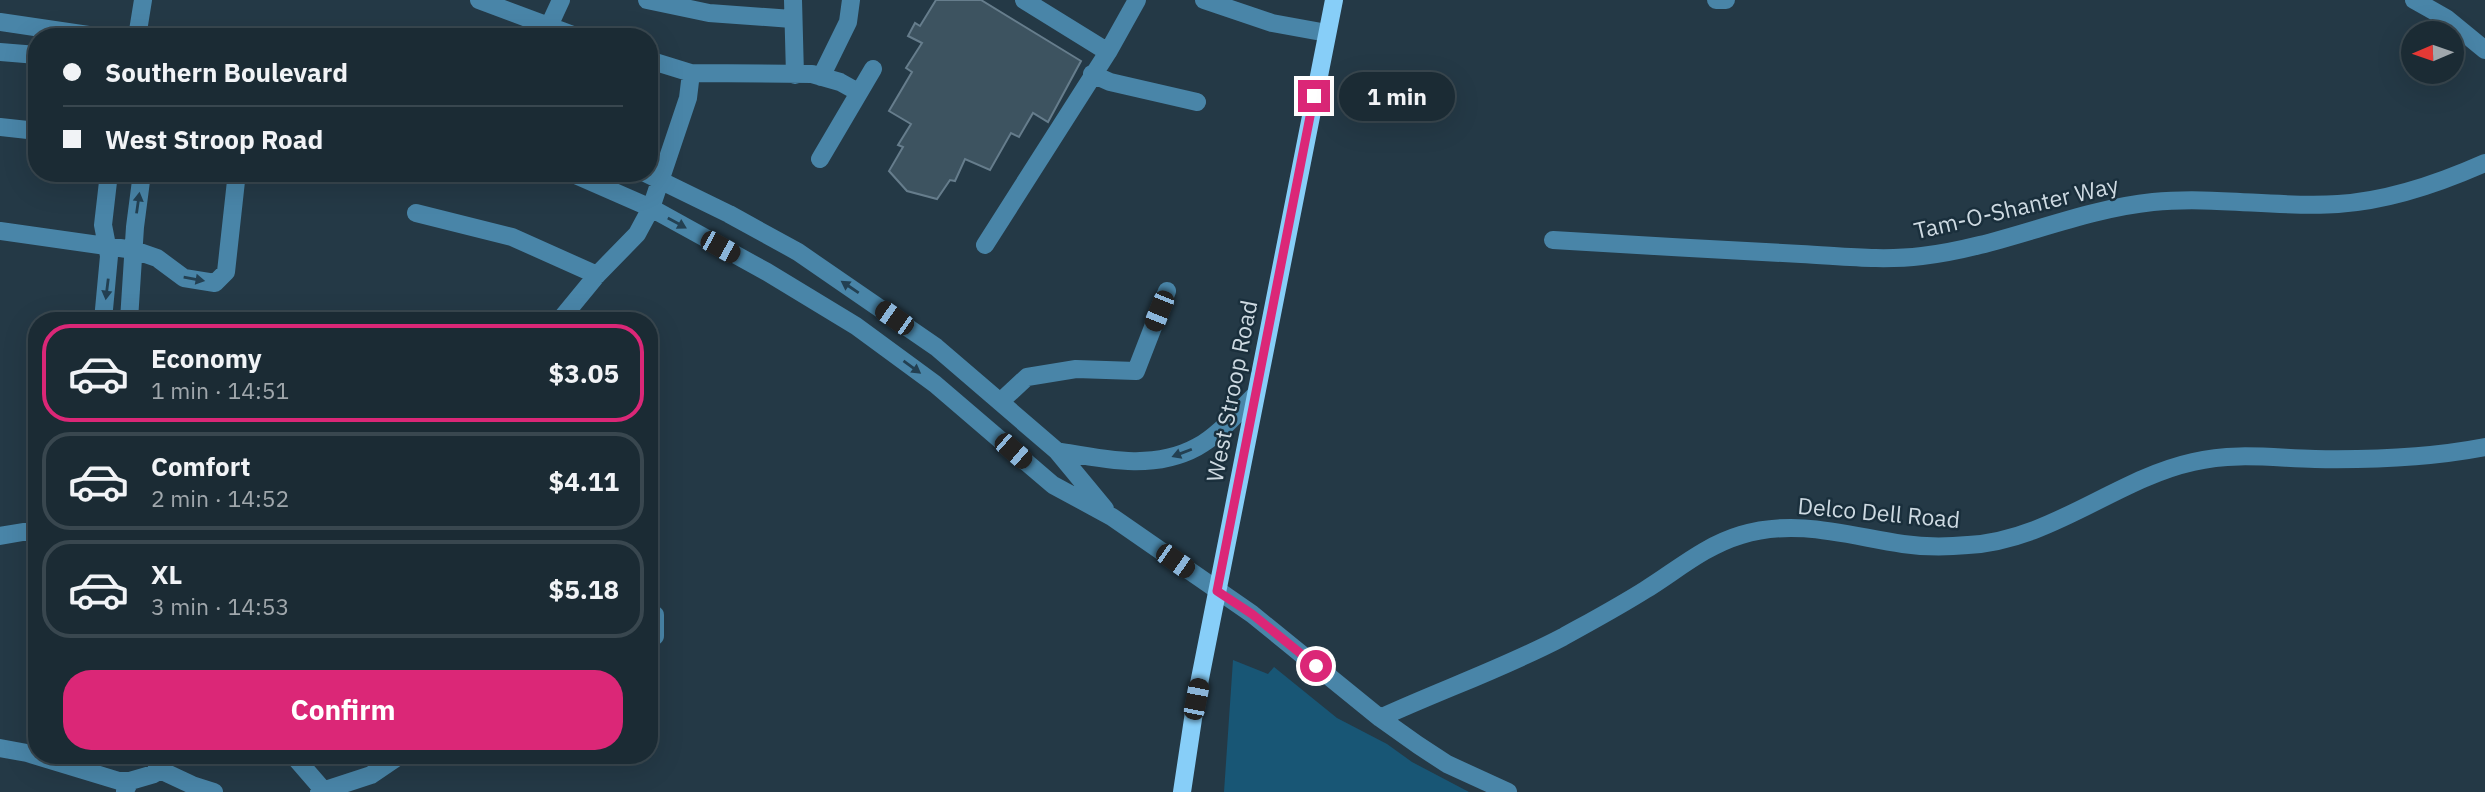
<!DOCTYPE html>
<meta charset="utf-8">
<style>
body{margin:0;font-family:"IBM Plex Sans",sans-serif;background:#283740;color:#f1f3f6;height:100vh;display:flex;flex-direction:column;font-size:26px;white-space:nowrap}
*{box-sizing:border-box;margin:0}
p{font-size:23px;color:#a0a7ac}
.icon{flex:none;width:38px;height:38px;fill:none;stroke:currentColor;stroke-width:2;stroke-linecap:round;stroke-linejoin:round}
.map{position:relative;flex:1;overflow:hidden}
.drawer{position:absolute;left:28px;top:312px;width:630px;height:452px;display:flex;flex-direction:column;background:#1b2b34;border-radius:28px;box-shadow:0 7px 28px #0002,0 0 0 2px #39474f}
.drawer>*{flex:none}
.guide{position:absolute;left:28px;top:28px;width:630px;height:154px;border-radius:28px;box-shadow:0 7px 28px #0002,0 0 0 2px #39474f;display:grid;align-content:center;height:154px;padding:0 35px;background:#1b2b34}
.needle{width:46px;rotate:268deg}
.tools{position:absolute;left:2401px;top:21px;display:grid;gap:14px}
.tools a{display:grid;place-items:center;width:63px;height:63px;border-radius:50%;background:#1b2b34;box-shadow:0 7px 28px #0002,0 0 0 2px #39474f;font-size:35px}
.end{position:absolute;width:32px;height:32px;margin:-16px;border:9px solid #db2777;background:#fff;box-shadow:0 0 0 4px #fff}
.from{border-radius:50%}
.bubble{position:absolute;height:49px;border-radius:24px;background:#1b2b34;box-shadow:0 7px 28px #0002,0 0 0 2px #39474f;font-size:23px;font-weight:700;line-height:49px;text-align:center}
.car{position:absolute;width:21px;height:42px;margin:-21px -10px;border-radius:9px;box-shadow:0 0 5px 2px #0007;background:linear-gradient(#222 24%,#8ab4d8 0 40%,#222 0 76%,#8ab4d8 0 86%,#222 0)}
.guide b{display:flex;align-items:center;gap:24px;height:66px;font-size:26px}
.guide b+b{border-top:2px solid #39474f}
.guide i{width:18px;height:18px;background:#f1f3f6}
ul{padding:12px 0 0;list-style:none}
li{display:flex;align-items:center;gap:21px;height:98px;margin:0 14px 10px;padding:0 21px;border:4px solid #39474f;border-radius:28px}
li div{flex:1}
li b{display:block;font-size:26px}
li em{font-style:normal;font-weight:700}
li.on{border-color:#db2777}
li>.icon{width:63px;height:63px;stroke-width:1.5}
.action{display:flex;gap:14px;margin-top:auto;padding:14px 35px}
.action a{flex:1;height:80px;border-radius:28px;background:#db2777;color:#fff;font-size:28px;font-weight:700;line-height:80px;text-align:center}
.map>svg:first-child{display:block}
.green{fill:#185675}
.building{fill:#3d5360;stroke:#667d8c;stroke-width:2}
.lines{fill:none;stroke-linecap:round;stroke-linejoin:round}
.minor{stroke:#4985a8;stroke-width:18}
.major{stroke:#87cef8;stroke-width:18}
.oneway{fill:#234052}
.route{stroke:#db2777;stroke-width:9}
.labels{text-anchor:middle;dominant-baseline:central;stroke-width:5;stroke-linejoin:round;paint-order:stroke}
.street-label{font-size:23px;fill:#cedae2;stroke:#1a2f3c}
</style>
<div class="map">
<svg width="2485" height="792" viewBox="0 0 2485 792">
<rect width="100%" height="100%" fill="#243946"/>
<!-- green -->
<path class="green" d="M1233,660L1268,674L1274,667L1337,718L1387,744L1412,762L1469,792H1224Z"/>
<!-- building -->
<path class="building" d="M936,0H981L1081,61L1048,122L1033,113L1019,137L1011,133L990,170L965,159L955,181L950,180L937,199L907,191L889,171L903,147L898,145L911,124L889,111L912,72L906,68L922,43L908,36L915,23L920,26Z"/>
<g class="lines">
<!-- minor -->
<path class="minor" d="M479,0L578,37
M647,0L709,13L792,19
M793,0L795,75
M1024,0L1108,52
M1204,0L1272,23L1327,33
M1716,0H1726
M2414,0L2446,18L2485,50
M0,22L102,37
M549,26L561,0
M137,37L143,0
M0,52L37,55
M649,60L691,73L812,74L840,82L858,92
M1092,74L1110,82L1197,102
M821,77L848,22L851,0
M0,127L37,131
M820,159L873,69
M571,173L651,208L767,272L856,326L935,384L1053,485L1112,517L1252,614L1380,718L1418,745L1447,764L1508,792
M645,173L729,214L798,252L936,347L1057,451L1105,509
M416,213L512,237L597,275
M0,231L134,250L157,258L184,278L215,283L226,272L236,181L233,173
M1553,240C1636,245 1718,250 1801,254C1842,256 1881,261 1922,256C2001,247 2075,210 2153,202C2215,196 2277,208 2338,204C2388,201 2440,183 2485,163
M985,245L1108,52L1137,0
M103,320L109,256L103,225L109,173
M129,320L135,227L142,173
M560,320L597,275L637,234L651,208L688,98L691,73
M1000,402L1027,377L1076,369L1136,371L1167,291
M1057,451C1103,459 1153,471 1197,447C1218,436 1237,413 1254,396
M0,536L23,532H37
M649,613L655,615V636L649,641
M1380,718C1441,690 1504,668 1563,637C1590,622 1618,607 1645,590C1676,571 1704,546 1741,535C1796,518 1849,536 1903,544C1924,547 1947,547 1968,545C2052,540 2116,479 2193,462C2234,452 2274,458 2315,459C2373,460 2428,458 2485,447
M0,748L27,753L119,781H130
M292,754L324,791
M158,769L192,785L214,792
M125,791L130,781L154,774L165,754
M319,792L371,775L402,754"/>
<!-- major -->
<path class="major" d="M1182,792L1196,699L1334,0"/>
</g>
<!-- one-way arrows -->
<defs><path id="oneway-solid" d="M-6-.8H1V-3.2L6.5 0L1 3.2V.8H-6Z" transform="scale(1.75)"/></defs>
<g class="oneway">
<use href="#oneway-solid" transform="translate(138 203) rotate(-82)"/>
<use href="#oneway-solid" transform="translate(677 223) rotate(29)"/>
<use href="#oneway-solid" transform="translate(194 279) rotate(10)"/>
<use href="#oneway-solid" transform="translate(850 287) rotate(-146)"/>
<use href="#oneway-solid" transform="translate(107 289) rotate(97)"/>
<use href="#oneway-solid" transform="translate(912 367) rotate(36)"/>
<use href="#oneway-solid" transform="translate(1182 453) rotate(159)"/>
</g>
<g class="lines">
<!-- route -->
<path class="route" d="M1314,96L1217,591L1252,614L1316,666"/>
</g>
<g class="labels">
<!-- street labels -->
<g class="street-label">
<text transform="translate(2016 207) rotate(-13)">Tam-O-Shanter Way</text>
<text transform="translate(1231 391) rotate(-79)">West Stroop Road</text>
<text transform="translate(1879 512) rotate(5)">Delco Dell Road</text>
</g>
</g>
</svg>
<div class="tools">
<a><svg class="needle" viewBox="-14 -14 28 28"><path d="M0-13l5 13h-10z" fill="#e53935"/><path d="M0 13l5-13h-10z" fill="#a0a7ac"/></svg></a>
</div>
<i class="end from" style="left:1316px;top:666px"></i>
<i class="end" style="left:1314px;top:96px"></i>
<div class="bubble" style="left:1339px;top:72px;width:116px">1 min</div>
<i class="car" style="left:720px;top:247px;rotate:119deg"></i>
<i class="car" style="left:1159px;top:311px;rotate:202deg"></i>
<i class="car" style="left:894px;top:318px;rotate:305deg"></i>
<i class="car" style="left:1013px;top:451px;rotate:131deg"></i>
<i class="car" style="left:1175px;top:561px;rotate:125deg"></i>
<i class="car" style="left:1196px;top:699px;rotate:11deg"></i>
<div class="guide">
<b><i class="from"></i>Southern Boulevard</b>
<b><i></i>West Stroop Road</b>
</div>
<section class="drawer">
<ul>
<li class="on"><svg class="icon" aria-label="car" viewBox="0 0 24 24"><path d="M5 17H2v-5l4-1 3-4h7l3 4 3 1v5h-3M9 17h6M6 11h13"/><circle cx="7" cy="17" r="2"/><circle cx="17" cy="17" r="2"/></svg><div><b>Economy</b><p>1 min · 14:51</p></div><em>$3.05</em></li>
<li><svg class="icon" aria-label="car" viewBox="0 0 24 24"><path d="M5 17H2v-5l4-1 3-4h7l3 4 3 1v5h-3M9 17h6M6 11h13"/><circle cx="7" cy="17" r="2"/><circle cx="17" cy="17" r="2"/></svg><div><b>Comfort</b><p>2 min · 14:52</p></div><em>$4.11</em></li>
<li><svg class="icon" aria-label="car" viewBox="0 0 24 24"><path d="M5 17H2v-5l4-1 3-4h7l3 4 3 1v5h-3M9 17h6M6 11h13"/><circle cx="7" cy="17" r="2"/><circle cx="17" cy="17" r="2"/></svg><div><b>XL</b><p>3 min · 14:53</p></div><em>$5.18</em></li>
</ul>
<div class="action"><a>Confirm</a></div>
</section>
</div>
